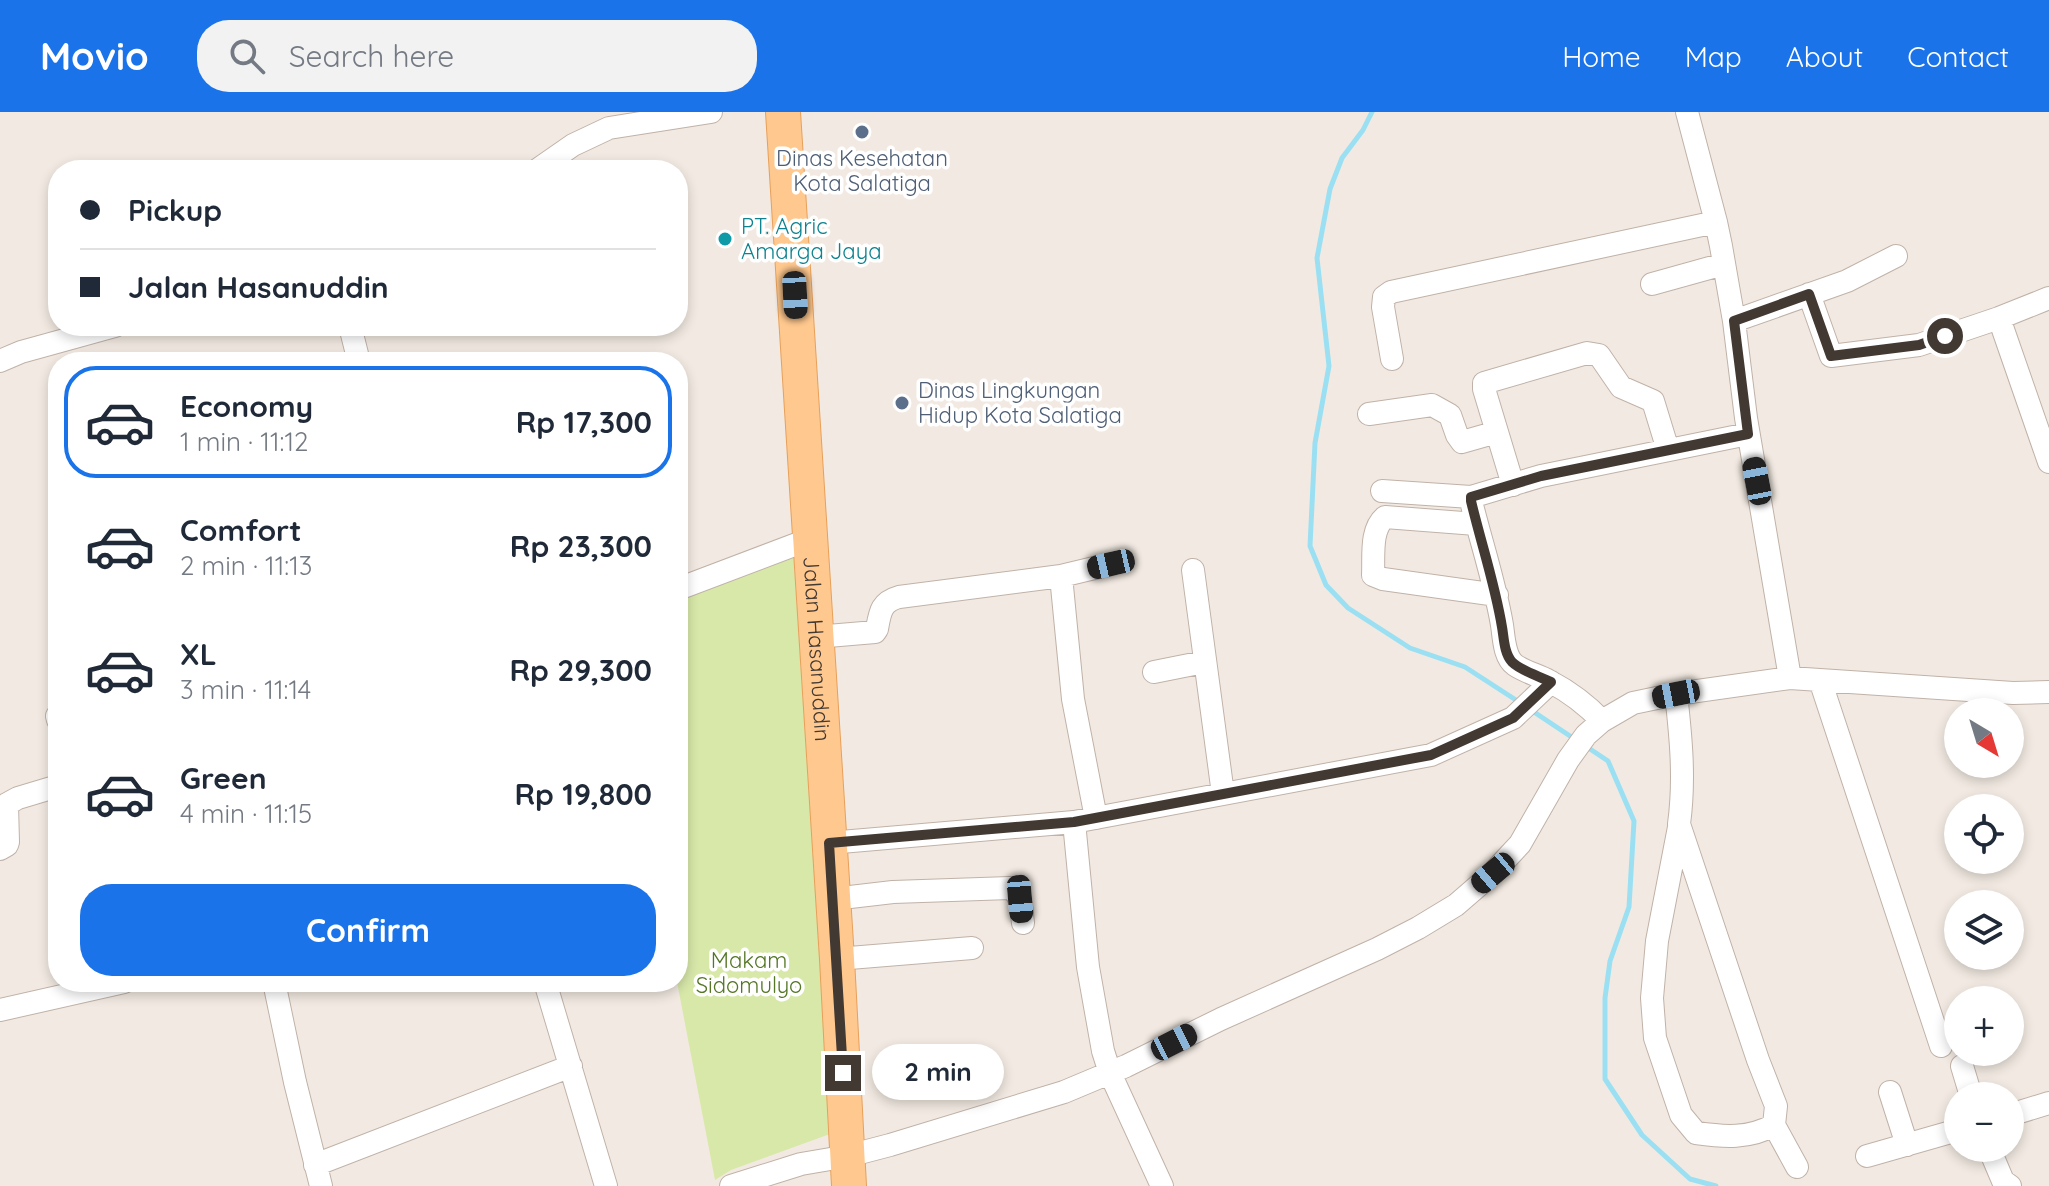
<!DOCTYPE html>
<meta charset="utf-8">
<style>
body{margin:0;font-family:Quicksand,sans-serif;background:#f2f2f3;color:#1f2937;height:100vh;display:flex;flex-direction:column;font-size:30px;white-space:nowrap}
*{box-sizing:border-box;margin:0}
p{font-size:26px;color:#747a83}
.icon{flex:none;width:44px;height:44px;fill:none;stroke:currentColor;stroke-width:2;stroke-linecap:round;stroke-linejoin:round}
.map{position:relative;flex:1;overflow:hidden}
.panel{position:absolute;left:48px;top:240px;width:640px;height:640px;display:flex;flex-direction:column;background:#fff;border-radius:32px;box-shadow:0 4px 12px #0003}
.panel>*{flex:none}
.hud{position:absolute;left:48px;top:48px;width:640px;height:176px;border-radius:32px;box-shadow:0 4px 12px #0003;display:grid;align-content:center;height:176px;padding:0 32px;background:#fff}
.needle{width:52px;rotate:142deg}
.controls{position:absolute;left:1944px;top:586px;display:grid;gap:16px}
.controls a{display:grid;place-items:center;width:80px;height:80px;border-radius:50%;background:#fff;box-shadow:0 4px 12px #0003;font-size:40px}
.end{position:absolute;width:36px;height:36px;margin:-18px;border:10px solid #433933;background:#fff;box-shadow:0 0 0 4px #fff}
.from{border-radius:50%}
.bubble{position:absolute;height:56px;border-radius:28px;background:#fff;box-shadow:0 4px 12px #0003;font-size:26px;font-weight:700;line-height:56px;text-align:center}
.car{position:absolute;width:24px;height:48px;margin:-24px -12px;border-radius:10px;box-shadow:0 0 6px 2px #0007;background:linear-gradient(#222 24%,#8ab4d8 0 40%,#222 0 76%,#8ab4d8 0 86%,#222 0)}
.hud b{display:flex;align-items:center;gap:28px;height:76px;font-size:30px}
.hud b+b{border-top:2px solid #e0e1e3}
.hud i{width:20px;height:20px;background:#1f2937}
ul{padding:14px 0 0;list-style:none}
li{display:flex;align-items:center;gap:24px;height:112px;margin:0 16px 12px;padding:0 16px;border:4px solid transparent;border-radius:32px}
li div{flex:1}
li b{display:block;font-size:30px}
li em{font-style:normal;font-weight:700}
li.current{border-color:#1a73e8}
li>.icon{width:72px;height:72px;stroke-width:1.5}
.cta{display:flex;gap:16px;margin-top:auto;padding:16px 32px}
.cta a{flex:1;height:92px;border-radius:32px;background:#1a73e8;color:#fff;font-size:32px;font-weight:700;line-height:92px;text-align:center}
header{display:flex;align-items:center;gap:48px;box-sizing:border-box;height:112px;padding:0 40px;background:#1a73e8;color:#fff}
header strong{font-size:38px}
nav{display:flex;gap:44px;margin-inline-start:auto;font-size:28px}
.search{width:560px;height:72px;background:#f2f2f3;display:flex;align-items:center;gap:20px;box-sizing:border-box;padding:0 28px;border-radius:32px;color:#747a83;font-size:30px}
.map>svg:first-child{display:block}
.green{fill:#d8e8a9}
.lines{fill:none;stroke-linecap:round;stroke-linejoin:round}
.stream{stroke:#9be0f2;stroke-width:5}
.minor-casing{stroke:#c0b2a8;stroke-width:24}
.primary-casing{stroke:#e7a05b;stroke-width:36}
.minor{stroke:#fff;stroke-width:22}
.primary{stroke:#ffc88e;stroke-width:34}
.route{stroke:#433933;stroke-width:10}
.service-dot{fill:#5c6f8a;stroke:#fff;stroke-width:3}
.culture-dot{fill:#0f9aa8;stroke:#fff;stroke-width:3}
.labels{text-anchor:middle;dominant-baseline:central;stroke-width:7;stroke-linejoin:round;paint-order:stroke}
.service-label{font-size:22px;fill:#4e5e75;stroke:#fff}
.culture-label{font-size:22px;fill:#0d838f;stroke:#fff;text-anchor:start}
.street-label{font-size:22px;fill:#433933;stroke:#fff}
.park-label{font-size:22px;fill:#547625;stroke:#fff}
</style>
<header>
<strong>Movio</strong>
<div class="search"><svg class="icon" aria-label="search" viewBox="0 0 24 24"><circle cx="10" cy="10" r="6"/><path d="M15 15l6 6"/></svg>Search here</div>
<nav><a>Home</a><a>Map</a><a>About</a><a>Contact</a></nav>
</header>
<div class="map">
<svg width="2049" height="1074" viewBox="0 0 2049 1074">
<rect width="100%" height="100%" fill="#f2eae2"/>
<!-- green -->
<path class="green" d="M793,435L823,900L841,1018L731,1058L715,1068L677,870L678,473Z"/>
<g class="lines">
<!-- stream -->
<path class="stream" d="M1372,0L1363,18L1342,46L1330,77L1317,146L1329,254L1315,331L1310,434L1326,473L1348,496L1410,536L1465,555L1519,590
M1531,598L1576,628
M1584,633L1608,649L1634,709L1629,795L1610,849L1605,886V967L1642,1023L1690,1067L1716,1074"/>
<!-- minor casing -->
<g class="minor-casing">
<path id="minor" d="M1687,0L1716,110L1721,134L1734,209L1746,306L1790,566
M537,58L573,33L609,16L711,0
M1652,172L1724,152
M1809,182L1831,244L1919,233L1999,206L2049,186
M1999,206L2049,350
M1734,209L1847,169L1896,144
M350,214L359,250
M1392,247L1383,195L1384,185L1391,180L1716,110
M0,249L21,240L115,214
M1369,302L1432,293L1450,303L1457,323L1462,330L1497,320
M1513,373L1484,277V271L1587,241L1599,243L1621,275L1653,289L1668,338
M1382,379L1471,385
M1476,412L1385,405C1370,418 1374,444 1373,463L1383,467L1497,483
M1193,458L1223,682
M1061,464L1073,587L1096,706
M678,477L810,427
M816,525L875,520L877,517C880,500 881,490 899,485L1061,464L1111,452
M1154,560L1204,550
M1820,568L1941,934
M1676,582C1681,626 1685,668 1679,712L1758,948L1776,994L1774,1013L1797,1055
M57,604L58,608
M1602,609C1587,593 1568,579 1549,569C1538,563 1525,560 1515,553C1504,545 1504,526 1502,513C1495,471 1481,430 1471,389V385L1541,364L1748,322
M1074,710L1431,643L1513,606L1551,570
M1679,715L1657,829L1652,886L1655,926L1681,1003L1696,1021C1724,1025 1749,1027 1774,1013
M829,731L1074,710L1088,855L1103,939L1110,961L1162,1074
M0,737L7,733L8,730L7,692L18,686L58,674
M833,787L893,780L1010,776C1023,784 1021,797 1023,811
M837,847L972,836
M274,870L295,970L321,1074
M545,870L606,1074
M0,898L124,870
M1962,954L1971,984
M1890,980L1907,1033
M2010,1003L2049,991
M1989,1036L2003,1069L2010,1074
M1867,1044L1958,1018
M315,1053L571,954
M731,1074L801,1052L848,1044L890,1033L1064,980L1126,954L1221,907L1377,837L1418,816L1456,793L1493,761L1520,732L1568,648L1586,623L1602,609L1633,591L1676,582L1790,566L2013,581L2049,580"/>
</g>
<!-- primary casing -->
<g class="primary-casing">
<g id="primary">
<path id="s1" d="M783,0L837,847L849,1074"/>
</g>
</g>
<!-- minor -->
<use href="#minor" class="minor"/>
<!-- primary -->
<use href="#primary" class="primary"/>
</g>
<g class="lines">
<!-- route -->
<path class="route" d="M843,961L829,731L1074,710L1431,643L1513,606L1551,570C1539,564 1521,559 1512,550C1504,541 1504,526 1502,515C1495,472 1481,431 1471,389V385L1541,364L1748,322L1734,209L1809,182L1831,244L1919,233L1945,224"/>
</g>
<!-- markers -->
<g class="service-dot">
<circle cx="862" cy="20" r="8"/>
<circle cx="902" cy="291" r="8"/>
</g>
<circle class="culture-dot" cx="725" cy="127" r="8"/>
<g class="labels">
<!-- service labels -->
<g class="service-label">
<text x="862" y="46">Dinas Kesehatan<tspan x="862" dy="25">Kota Salatiga</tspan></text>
<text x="918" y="278" text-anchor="start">Dinas Lingkungan<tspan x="918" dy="25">Hidup Kota Salatiga</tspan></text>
</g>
<!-- culture labels -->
<g class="culture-label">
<text x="741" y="114">PT. Agric<tspan x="741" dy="25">Amarga Jaya</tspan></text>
</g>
<!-- street labels -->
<g class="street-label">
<text stroke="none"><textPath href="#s1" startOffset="538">Jalan Hasanuddin</textPath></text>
</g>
<!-- park labels -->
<g class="park-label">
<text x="749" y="848">Makam<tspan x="749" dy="25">Sidomulyo</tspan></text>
</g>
</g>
</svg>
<div class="controls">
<a><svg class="needle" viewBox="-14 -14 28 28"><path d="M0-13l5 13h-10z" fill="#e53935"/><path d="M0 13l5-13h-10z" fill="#747a83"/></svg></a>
<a><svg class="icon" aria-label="locate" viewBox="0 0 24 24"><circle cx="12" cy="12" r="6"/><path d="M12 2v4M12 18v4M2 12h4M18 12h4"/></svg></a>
<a><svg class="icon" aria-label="layers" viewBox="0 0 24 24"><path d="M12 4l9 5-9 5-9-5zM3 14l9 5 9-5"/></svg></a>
<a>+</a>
<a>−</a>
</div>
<i class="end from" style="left:1945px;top:224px"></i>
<i class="end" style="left:843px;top:961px"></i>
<div class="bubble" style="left:872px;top:932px;width:132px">2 min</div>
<i class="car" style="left:795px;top:183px;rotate:177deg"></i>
<i class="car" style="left:1757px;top:369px;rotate:349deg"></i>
<i class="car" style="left:1111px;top:452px;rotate:257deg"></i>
<i class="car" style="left:1676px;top:582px;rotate:259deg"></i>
<i class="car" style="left:1493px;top:761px;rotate:230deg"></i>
<i class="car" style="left:1020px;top:787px;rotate:175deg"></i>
<i class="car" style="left:1174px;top:930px;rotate:63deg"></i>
<div class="hud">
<b><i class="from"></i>Pickup</b>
<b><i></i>Jalan Hasanuddin</b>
</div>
<section class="panel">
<ul>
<li class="current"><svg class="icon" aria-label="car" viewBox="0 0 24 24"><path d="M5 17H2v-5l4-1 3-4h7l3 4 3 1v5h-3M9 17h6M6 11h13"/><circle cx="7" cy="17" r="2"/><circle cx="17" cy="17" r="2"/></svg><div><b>Economy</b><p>1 min · 11:12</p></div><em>Rp 17,300</em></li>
<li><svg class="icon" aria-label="car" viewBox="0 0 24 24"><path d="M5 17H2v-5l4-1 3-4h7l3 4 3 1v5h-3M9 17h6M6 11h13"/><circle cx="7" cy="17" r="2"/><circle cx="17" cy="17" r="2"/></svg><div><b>Comfort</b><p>2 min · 11:13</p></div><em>Rp 23,300</em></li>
<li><svg class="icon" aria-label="car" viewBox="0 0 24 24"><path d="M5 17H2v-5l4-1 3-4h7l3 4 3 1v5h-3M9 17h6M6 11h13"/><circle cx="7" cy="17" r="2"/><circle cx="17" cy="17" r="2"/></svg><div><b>XL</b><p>3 min · 11:14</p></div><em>Rp 29,300</em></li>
<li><svg class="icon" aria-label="car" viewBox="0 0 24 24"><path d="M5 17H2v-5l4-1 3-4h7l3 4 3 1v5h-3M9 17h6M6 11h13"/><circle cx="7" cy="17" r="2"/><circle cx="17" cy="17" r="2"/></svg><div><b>Green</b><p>4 min · 11:15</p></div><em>Rp 19,800</em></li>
</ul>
<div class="cta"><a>Confirm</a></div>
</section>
</div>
